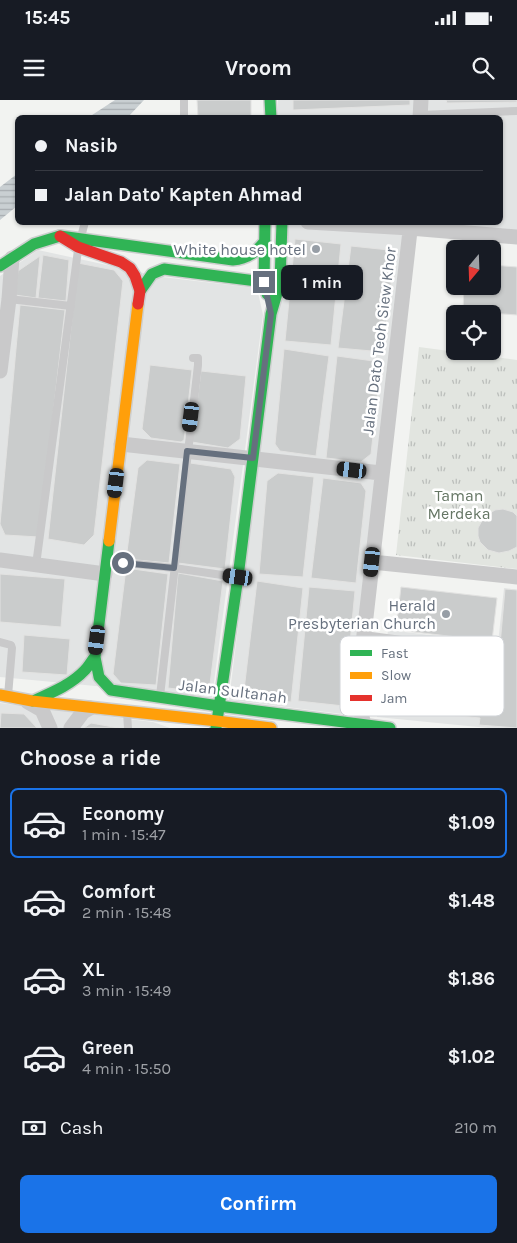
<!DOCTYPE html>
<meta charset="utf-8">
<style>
body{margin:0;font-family:Karla,sans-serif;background:#20242c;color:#f1f3f6;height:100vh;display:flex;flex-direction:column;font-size:19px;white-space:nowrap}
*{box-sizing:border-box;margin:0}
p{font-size:16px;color:#9ea1a6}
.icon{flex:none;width:28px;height:28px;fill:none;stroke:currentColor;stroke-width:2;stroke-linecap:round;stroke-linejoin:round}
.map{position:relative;height:628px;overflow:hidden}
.drawer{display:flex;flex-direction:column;background:#171b24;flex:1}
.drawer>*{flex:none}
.banner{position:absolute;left:15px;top:15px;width:488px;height:110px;border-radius:8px;box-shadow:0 1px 4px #0004;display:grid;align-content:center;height:110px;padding:0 20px;background:#171b24}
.needle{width:32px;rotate:199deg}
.buttons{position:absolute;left:446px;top:140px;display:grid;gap:10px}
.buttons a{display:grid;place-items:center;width:55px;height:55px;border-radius:8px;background:#171b24;box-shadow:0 1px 4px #0004;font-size:25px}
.end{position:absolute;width:22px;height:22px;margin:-11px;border:6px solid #66707e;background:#fff;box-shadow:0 0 0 2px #fff}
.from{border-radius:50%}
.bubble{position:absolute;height:35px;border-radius:8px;background:#171b24;box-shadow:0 1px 4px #0004;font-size:16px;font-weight:700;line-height:35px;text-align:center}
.car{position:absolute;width:15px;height:30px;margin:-15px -8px;border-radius:6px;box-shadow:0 0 4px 1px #0007;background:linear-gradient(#222 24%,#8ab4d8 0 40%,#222 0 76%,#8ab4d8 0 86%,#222 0)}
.banner b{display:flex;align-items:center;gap:18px;height:48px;font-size:19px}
.banner b+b{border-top:1px solid #363941}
.banner i{width:12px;height:12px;background:#f1f3f6}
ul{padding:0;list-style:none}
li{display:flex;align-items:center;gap:15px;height:70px;margin:0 10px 8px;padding:0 10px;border:2px solid transparent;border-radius:8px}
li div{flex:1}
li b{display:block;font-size:19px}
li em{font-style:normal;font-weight:700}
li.selected{border-color:#1a73e8}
li>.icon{width:45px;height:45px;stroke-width:1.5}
h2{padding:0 20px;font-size:22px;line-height:60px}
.pay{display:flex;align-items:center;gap:12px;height:55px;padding:0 20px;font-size:19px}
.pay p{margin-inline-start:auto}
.cta{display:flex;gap:10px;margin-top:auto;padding:10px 20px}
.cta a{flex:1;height:58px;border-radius:8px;background:#1a73e8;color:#fff;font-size:20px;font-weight:700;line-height:58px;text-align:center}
.status{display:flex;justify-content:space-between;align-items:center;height:35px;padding:0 25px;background:#171b24;direction:ltr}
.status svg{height:14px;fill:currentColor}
header{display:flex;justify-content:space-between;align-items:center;height:65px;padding:0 20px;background:#171b24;font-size:22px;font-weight:700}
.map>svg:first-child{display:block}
.built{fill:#e2e4e4}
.grass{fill:url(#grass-tufts)}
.water{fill:url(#water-rules)}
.building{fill:#cacccc;stroke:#e2e2e1}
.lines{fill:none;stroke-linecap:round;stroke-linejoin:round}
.fast-casing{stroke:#cecfcf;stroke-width:14}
.slow-casing{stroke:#cecfcf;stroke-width:14}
.jam-casing{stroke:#cecfcf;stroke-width:14}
.lane{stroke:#c9c9ca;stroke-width:8}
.street{stroke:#c9c9ca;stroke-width:15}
.fast{stroke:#30b455;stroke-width:11}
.slow{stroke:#ff9f0a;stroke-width:11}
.jam{stroke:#e5322d;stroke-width:11}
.route{stroke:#66707e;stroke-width:6}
.poi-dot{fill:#979ea6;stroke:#fff;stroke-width:2}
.labels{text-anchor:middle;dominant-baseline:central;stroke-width:5;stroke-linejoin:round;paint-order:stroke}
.poi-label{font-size:16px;fill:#66707e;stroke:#fff;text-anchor:end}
.street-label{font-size:16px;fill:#66707e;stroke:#fff}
.park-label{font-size:16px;fill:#657664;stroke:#fff}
.key{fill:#fff;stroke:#d1d4d8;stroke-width:1}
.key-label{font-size:14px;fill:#66707e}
</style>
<div class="status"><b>15:45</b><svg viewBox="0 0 49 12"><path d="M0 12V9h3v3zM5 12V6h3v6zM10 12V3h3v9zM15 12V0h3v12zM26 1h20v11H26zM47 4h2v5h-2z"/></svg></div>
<header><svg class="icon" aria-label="menu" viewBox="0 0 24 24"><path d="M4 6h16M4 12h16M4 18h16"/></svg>Vroom<svg class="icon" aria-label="search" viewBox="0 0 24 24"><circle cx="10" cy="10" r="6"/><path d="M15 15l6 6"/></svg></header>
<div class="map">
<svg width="517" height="628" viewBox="0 0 517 628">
<defs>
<pattern id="grass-tufts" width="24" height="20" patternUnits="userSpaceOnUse" patternTransform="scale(1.25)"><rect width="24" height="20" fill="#e2e5e0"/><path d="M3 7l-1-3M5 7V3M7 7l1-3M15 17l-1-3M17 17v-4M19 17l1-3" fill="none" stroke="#bbbebb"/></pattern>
<pattern id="water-rules" width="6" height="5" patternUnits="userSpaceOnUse" patternTransform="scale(1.25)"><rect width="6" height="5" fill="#c9cfd2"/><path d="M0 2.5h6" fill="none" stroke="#a7acb0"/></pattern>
</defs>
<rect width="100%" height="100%" fill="#f2f3f1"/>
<!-- built -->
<path class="built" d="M278,0H517V132L418,123L500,122V18L278,17Z
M288,123H415L358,616L229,600Z
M38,150L162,177L257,188L263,215L212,597L0,577V176Z
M504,488L517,490V628H488L377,617L388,530L498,543Z
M0,603L153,622L170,628H0Z"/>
<!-- grass -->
<path class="grass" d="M419,247L517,260V469L396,455Z"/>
<!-- water -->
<path class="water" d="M115,0H144L128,17H89Z
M17,74V106L0,120V87Z"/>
<!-- building -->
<path class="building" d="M197,0H251V18H198Z
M293,0H410V5L293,10Z
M446,0H517V2L447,3Z
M295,139L341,144L331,245L285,241Z
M351,146L389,150L394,158L383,252L338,248Z
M43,155L69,160L66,201L38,198Z
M40,156L36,198L15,195L18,171Z
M78,163L114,170L123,181L94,435L84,445L48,439Z
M492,165L517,167V215L463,211L464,186H492Z
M20,205L65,210L39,437L5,435L0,424Z
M284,249L329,256L316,356L280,351L275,344Z
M337,256L381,262L371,354L361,362L326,358Z
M150,265L192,270L184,340L181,342L151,338L142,329Z
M201,271L246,276L240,339L228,348L192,342Z
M147,360L180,364L169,463L126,459L138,368Z
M190,363L231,369L235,377L225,469L178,463Z
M278,373L314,377L303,477L259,474L267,381Z
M323,378L361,383L366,391L356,483L311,478Z
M503,409L513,412L517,416V447L509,451L499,453L488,450L480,442L478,436V428L484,417L495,410Z
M126,468L168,474L156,585L121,583L113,574Z
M178,473L223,481L210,584L201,592L168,588Z
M0,474L65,479L61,527L0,522Z
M257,481L303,488L291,602L252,598L244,590Z
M309,487L355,491L344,606L298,601Z
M401,487L497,498L492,541L396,530Z
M505,489L517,490V628L479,625L480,618L401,610L400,615L378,613L385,549L411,552L407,590L427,592L430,563L456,565L453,595L469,597L474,543L500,545Z
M24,535L70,539L67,575L22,572Z
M1,613L24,614L37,628H0Z
M91,623L119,628H84Z"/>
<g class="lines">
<!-- fast casing -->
<g class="fast-casing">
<path id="fast" d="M270,0L271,18
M265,122L264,182L267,194
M0,166L34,144L60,136L233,160C248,159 256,152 265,141
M140,191L152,174L164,169L264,182
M109,441L95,557L99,577L111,590L219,606L390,628
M33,601C51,593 71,585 85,570C89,566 91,561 95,557
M216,628L238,477L271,214L280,183L282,122"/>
</g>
<!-- slow casing -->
<g class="slow-casing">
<path id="slow" d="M109,441L138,204
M0,595L32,601L217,621L271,628"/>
</g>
<!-- jam casing -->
<g class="jam-casing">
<path id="jam" d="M60,136L78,147L121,162L130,168L135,176L140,191L138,204"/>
</g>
<!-- lane -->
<path class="lane" d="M184,0V18
M420,15L517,11
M81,137L85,122
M9,199L71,206
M108,461L174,468L236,477
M36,465L78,150
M364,535L469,549
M0,542L11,545L12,548L8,596
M160,596L198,265V258H193
M127,613L128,628"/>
<!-- street -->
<path class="street" d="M420,18L421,0
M308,122L410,128L517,137
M0,271L9,199L12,158
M121,344L381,373
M0,460L105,474
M372,462L517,477
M28,602L42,610L50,628
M71,628L83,612L90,608
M363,628L364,625L357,596L411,122"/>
<!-- fast -->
<use href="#fast" class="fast"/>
<!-- slow -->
<use href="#slow" class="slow"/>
<!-- jam -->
<use href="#jam" class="jam"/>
</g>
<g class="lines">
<!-- route -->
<path class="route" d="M123,463L174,468L187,351L253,358L271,214L264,182"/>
</g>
<!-- markers -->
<g class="poi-dot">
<circle cx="316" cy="149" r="5"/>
<circle cx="446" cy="514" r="5"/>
</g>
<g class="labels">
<!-- poi labels -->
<g class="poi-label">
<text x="306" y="149">White house hotel</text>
<text x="436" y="505">Herald<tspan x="436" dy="18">Presbyterian Church</tspan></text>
</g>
<!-- street labels -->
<g class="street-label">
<text transform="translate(379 241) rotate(-83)">Jalan Dato Teoh Siew Khor</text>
<text transform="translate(233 591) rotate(7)">Jalan Sultanah</text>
</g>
<!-- park labels -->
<g class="park-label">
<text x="459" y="395">Taman<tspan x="459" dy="18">Merdeka</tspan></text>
</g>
</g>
<!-- legend -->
<rect x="340" y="536" width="164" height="80" rx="8" class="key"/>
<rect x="350" y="550" width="22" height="6" fill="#30b455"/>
<rect x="350" y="572" width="22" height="7" fill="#ff9f0a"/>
<rect x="350" y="595" width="22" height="6" fill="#e5322d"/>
<g class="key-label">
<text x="381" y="558">Fast</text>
<text x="381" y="580">Slow</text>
<text x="381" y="603">Jam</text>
</g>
</svg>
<div class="buttons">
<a><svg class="needle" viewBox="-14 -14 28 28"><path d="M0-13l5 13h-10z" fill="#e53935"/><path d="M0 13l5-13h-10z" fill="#9ea1a6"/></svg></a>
<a><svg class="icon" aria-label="locate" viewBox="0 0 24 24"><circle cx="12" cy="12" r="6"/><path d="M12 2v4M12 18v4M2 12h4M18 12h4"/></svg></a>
</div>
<i class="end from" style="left:123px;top:463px"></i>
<i class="end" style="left:264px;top:182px"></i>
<div class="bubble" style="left:281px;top:165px;width:82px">1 min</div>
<i class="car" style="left:191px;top:317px;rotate:187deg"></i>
<i class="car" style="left:352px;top:370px;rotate:277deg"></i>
<i class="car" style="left:116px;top:383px;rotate:187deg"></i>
<i class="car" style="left:372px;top:462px;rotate:186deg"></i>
<i class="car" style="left:238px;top:477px;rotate:278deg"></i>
<i class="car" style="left:97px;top:540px;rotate:187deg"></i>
<div class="banner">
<b><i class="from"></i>Nasib</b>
<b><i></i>Jalan Dato' Kapten Ahmad</b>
</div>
</div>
<section class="drawer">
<h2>Choose a ride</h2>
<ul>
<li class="selected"><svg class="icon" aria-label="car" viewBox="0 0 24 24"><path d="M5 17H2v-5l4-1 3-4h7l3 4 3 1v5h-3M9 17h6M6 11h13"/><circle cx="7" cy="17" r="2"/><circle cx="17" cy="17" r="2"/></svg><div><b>Economy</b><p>1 min · 15:47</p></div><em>$1.09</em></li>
<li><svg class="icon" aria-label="car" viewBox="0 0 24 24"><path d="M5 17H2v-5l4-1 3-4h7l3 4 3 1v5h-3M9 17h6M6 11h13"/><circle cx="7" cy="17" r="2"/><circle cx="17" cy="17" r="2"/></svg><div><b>Comfort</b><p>2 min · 15:48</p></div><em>$1.48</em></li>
<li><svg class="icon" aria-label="car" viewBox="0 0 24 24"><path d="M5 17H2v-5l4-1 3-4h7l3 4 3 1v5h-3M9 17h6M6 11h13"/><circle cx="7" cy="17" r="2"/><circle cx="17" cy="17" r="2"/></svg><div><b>XL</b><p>3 min · 15:49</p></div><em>$1.86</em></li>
<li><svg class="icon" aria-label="car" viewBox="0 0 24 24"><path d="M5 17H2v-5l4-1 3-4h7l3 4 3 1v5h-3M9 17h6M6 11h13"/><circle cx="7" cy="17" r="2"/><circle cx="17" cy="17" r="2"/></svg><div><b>Green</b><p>4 min · 15:50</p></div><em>$1.02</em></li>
</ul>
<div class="pay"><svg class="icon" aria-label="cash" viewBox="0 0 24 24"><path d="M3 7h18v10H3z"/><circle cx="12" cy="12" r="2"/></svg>Cash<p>210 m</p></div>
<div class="cta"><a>Confirm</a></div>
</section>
